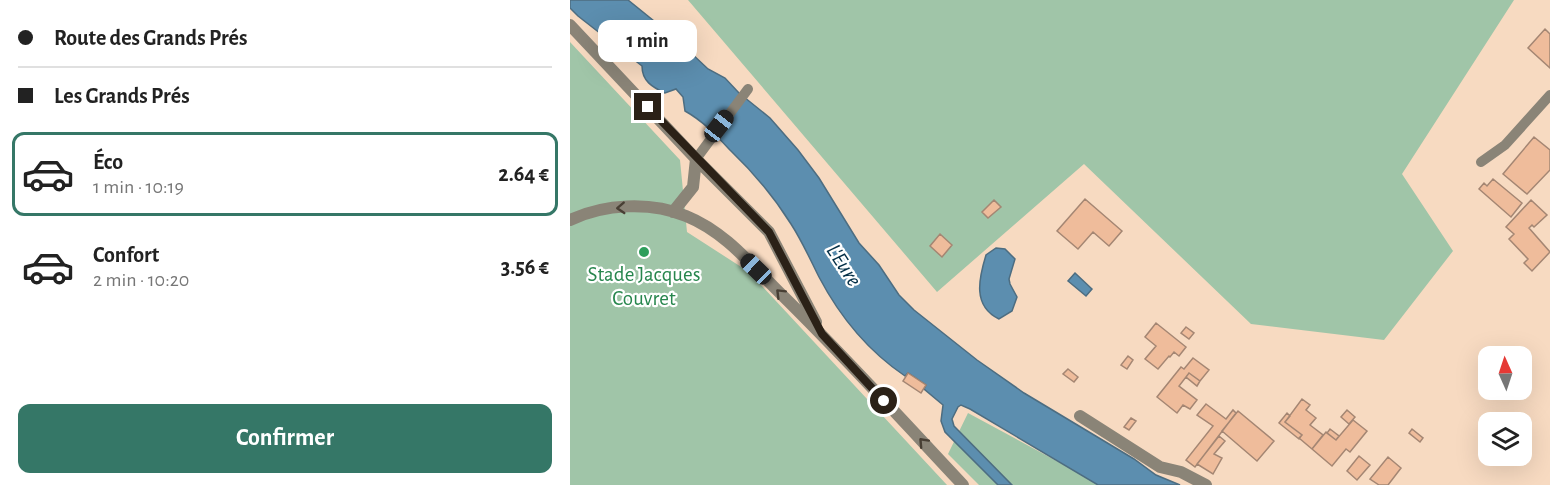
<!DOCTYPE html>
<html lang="fr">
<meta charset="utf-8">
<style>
body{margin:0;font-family:"Alegreya Sans",sans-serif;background:#f2f2f2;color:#222;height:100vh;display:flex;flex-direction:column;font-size:22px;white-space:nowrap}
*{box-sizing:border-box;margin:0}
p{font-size:20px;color:#767676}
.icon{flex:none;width:33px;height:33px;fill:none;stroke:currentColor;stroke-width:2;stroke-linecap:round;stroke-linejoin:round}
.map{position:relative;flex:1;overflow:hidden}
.details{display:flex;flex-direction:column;background:#fff;width:570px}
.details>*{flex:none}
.hud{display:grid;align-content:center;height:132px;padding:0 18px;background:#fff}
.needle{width:39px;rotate:357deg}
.tools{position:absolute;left:908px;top:346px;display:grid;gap:12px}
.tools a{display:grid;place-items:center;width:54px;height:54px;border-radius:12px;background:#fff;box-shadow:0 6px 24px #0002;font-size:30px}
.end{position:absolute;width:27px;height:27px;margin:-14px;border:8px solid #2b2117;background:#fff;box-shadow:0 0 0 3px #fff}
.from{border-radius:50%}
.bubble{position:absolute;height:42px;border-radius:12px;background:#fff;box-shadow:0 6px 24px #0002;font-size:20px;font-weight:600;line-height:42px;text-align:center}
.car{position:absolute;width:18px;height:36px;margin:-18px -9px;border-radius:8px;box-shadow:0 0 4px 2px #0007;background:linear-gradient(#222 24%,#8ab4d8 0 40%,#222 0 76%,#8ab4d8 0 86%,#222 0)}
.hud b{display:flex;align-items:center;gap:21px;height:57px;font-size:22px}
.hud b+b{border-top:2px solid #e0e0e0}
.hud i{width:15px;height:15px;background:#222}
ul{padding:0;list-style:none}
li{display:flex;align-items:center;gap:18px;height:84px;margin:0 12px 9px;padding:0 6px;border:3px solid transparent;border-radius:12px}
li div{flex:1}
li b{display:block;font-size:22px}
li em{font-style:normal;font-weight:600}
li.active{border-color:#357767}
li>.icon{width:54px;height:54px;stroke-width:1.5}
.action{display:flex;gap:12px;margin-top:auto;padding:12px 18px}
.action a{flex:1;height:69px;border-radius:12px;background:#357767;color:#fff;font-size:24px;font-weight:600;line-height:69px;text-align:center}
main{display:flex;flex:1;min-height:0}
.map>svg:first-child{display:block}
.green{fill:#a0c5a8}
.water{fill:#5c8eaf;stroke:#4d6d81;stroke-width:1.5}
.building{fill:#efbc9b;stroke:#a48673;stroke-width:1.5}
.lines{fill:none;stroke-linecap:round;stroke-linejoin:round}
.service{stroke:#8a8477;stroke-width:10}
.minor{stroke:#8a8477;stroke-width:12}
.oneway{stroke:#483f34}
.route{stroke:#2b2117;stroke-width:8}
.leisure-dot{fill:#2e9e5b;stroke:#fff;stroke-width:2}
.labels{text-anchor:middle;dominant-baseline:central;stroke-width:4.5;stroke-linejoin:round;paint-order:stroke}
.leisure-label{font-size:21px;fill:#27864d;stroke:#fff}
.water-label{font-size:22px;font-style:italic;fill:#032e46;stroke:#fff}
</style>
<main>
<section class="details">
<div class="hud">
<b><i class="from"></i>Route des Grands Prés</b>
<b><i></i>Les Grands Prés</b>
</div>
<ul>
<li class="active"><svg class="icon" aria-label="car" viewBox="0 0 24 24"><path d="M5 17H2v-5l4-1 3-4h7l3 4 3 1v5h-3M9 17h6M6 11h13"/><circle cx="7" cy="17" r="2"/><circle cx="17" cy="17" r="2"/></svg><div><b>Éco</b><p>1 min · 10:19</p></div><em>2.64 €</em></li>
<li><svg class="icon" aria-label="car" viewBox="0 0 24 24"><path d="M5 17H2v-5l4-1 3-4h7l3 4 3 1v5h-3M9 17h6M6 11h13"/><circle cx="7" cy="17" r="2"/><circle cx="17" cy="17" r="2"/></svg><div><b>Confort</b><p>2 min · 10:20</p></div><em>3.56 €</em></li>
</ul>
<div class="action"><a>Confirmer</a></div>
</section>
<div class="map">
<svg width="980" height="485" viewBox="0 0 980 485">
<rect width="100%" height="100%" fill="#f7dac1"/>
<!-- green -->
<path class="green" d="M118,0H944L832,174L883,251L814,340L681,324L514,164L367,292Z
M0,42L110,160L117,232L179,272L377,485H0Z
M398,413L531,485H409L378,454Z"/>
<!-- water -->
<path class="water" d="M0,0H58L84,21L93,33L119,51L138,69L155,78L169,93L200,118L228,150L249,178L289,243L309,265L329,295L344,310L407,360L454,393L564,459L586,475L610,485H528L400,409L391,405L388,407L382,419L384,426L442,485H428L375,432L371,421L373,405L354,389L356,385L338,373L335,376C298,351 270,317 249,277C240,259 232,241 221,224C204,197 183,172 160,150C146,135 133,121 115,111L113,97L106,89L95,93C82,87 72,81 72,66L8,16L0,8Z
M426,248L435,249L445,259L439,279L440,284L447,297L442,311L429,319C402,306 409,278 416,255Z
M505,273L522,289L516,296L498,281Z"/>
<!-- building -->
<path class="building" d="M975,29L980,34V68L958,48Z
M964,137L980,150V170L957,194L933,174Z
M923,179L952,203L941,217L909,189L914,183L917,186Z
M515,199L552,231L539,246L523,232L508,249L487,231Z
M424,200L431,207L418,218L412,212Z
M961,200L977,215L964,227L962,225L959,228L980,252L962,271L954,263L958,259L939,239L944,234L936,227Z
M370,234L382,245L372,257L360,246Z
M586,323L616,347L609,356L604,352L600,357L599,356L588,369L575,359L586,346L575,337Z
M616,327L624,333L619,339L611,333Z
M558,356L563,360L557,369L551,365Z
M623,358L639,370L630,381L619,373L609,386L627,400L620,409L613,405L607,413L587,397L611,367L614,369Z
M498,369L508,377L504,382L493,374Z
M338,373L356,385L351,393L333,381Z
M619,373L630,381L627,386L616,377Z
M732,399L740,405L736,410L746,418L740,425L753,435L742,449L729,438L732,435L715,422Z
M636,404L656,419L663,410L666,413L625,467L616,460L643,426L627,415Z
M777,410L785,417L779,424L771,417Z
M668,411L704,441L687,461L652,431Z
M717,413L720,416L715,422L732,435L729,439L709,423Z
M561,418L566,421L559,430L554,427Z
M783,420L797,431L780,452L776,449L762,466L742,449L756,432L766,440Z
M760,429L769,436L766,440L757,433Z
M842,429L853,438L850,442L839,433Z
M649,436L655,441L644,454L652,458L643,474L627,464Z
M789,456L800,465L787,480L777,471Z
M818,457L831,468L818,485H809L800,479Z"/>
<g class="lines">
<!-- service -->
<path class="service" d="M126,159L178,89
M911,162L935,145L980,95"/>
<!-- minor -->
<path class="minor" d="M0,25L126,159L199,232L246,322
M103,212L123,187L126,159
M0,220C34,204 80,201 116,216C156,232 183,267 213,296C275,357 334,422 393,485
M510,416L590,467L611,472L636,485"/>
</g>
<!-- one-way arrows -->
<defs><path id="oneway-chevron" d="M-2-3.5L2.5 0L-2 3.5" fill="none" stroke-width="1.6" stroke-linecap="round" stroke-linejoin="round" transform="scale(1.5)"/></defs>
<g class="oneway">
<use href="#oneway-chevron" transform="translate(51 208) rotate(177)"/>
<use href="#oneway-chevron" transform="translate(210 293) rotate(-135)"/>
<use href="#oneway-chevron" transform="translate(353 442) rotate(-133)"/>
</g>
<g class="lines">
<!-- route -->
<path class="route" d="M78,107L199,232L252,334L314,401"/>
</g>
<!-- markers -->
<circle class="leisure-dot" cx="74" cy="252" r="6"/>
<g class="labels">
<!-- leisure labels -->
<g class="leisure-label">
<text x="74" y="274">Stade Jacques<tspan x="74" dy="24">Couvret</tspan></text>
</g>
<!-- water labels -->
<g class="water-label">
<text transform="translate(274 265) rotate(57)">L'Eure</text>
</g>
</g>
</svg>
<div class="tools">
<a><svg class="needle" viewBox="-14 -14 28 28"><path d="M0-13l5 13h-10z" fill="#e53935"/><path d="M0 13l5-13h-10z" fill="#767676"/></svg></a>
<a><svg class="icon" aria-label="layers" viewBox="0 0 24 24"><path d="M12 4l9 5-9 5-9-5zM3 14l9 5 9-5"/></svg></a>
</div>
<i class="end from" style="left:314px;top:401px"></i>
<i class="end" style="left:78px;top:107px"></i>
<div class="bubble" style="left:28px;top:20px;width:99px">1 min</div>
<i class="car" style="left:149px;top:126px;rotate:38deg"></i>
<i class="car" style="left:186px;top:269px;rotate:314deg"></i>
</div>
</main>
